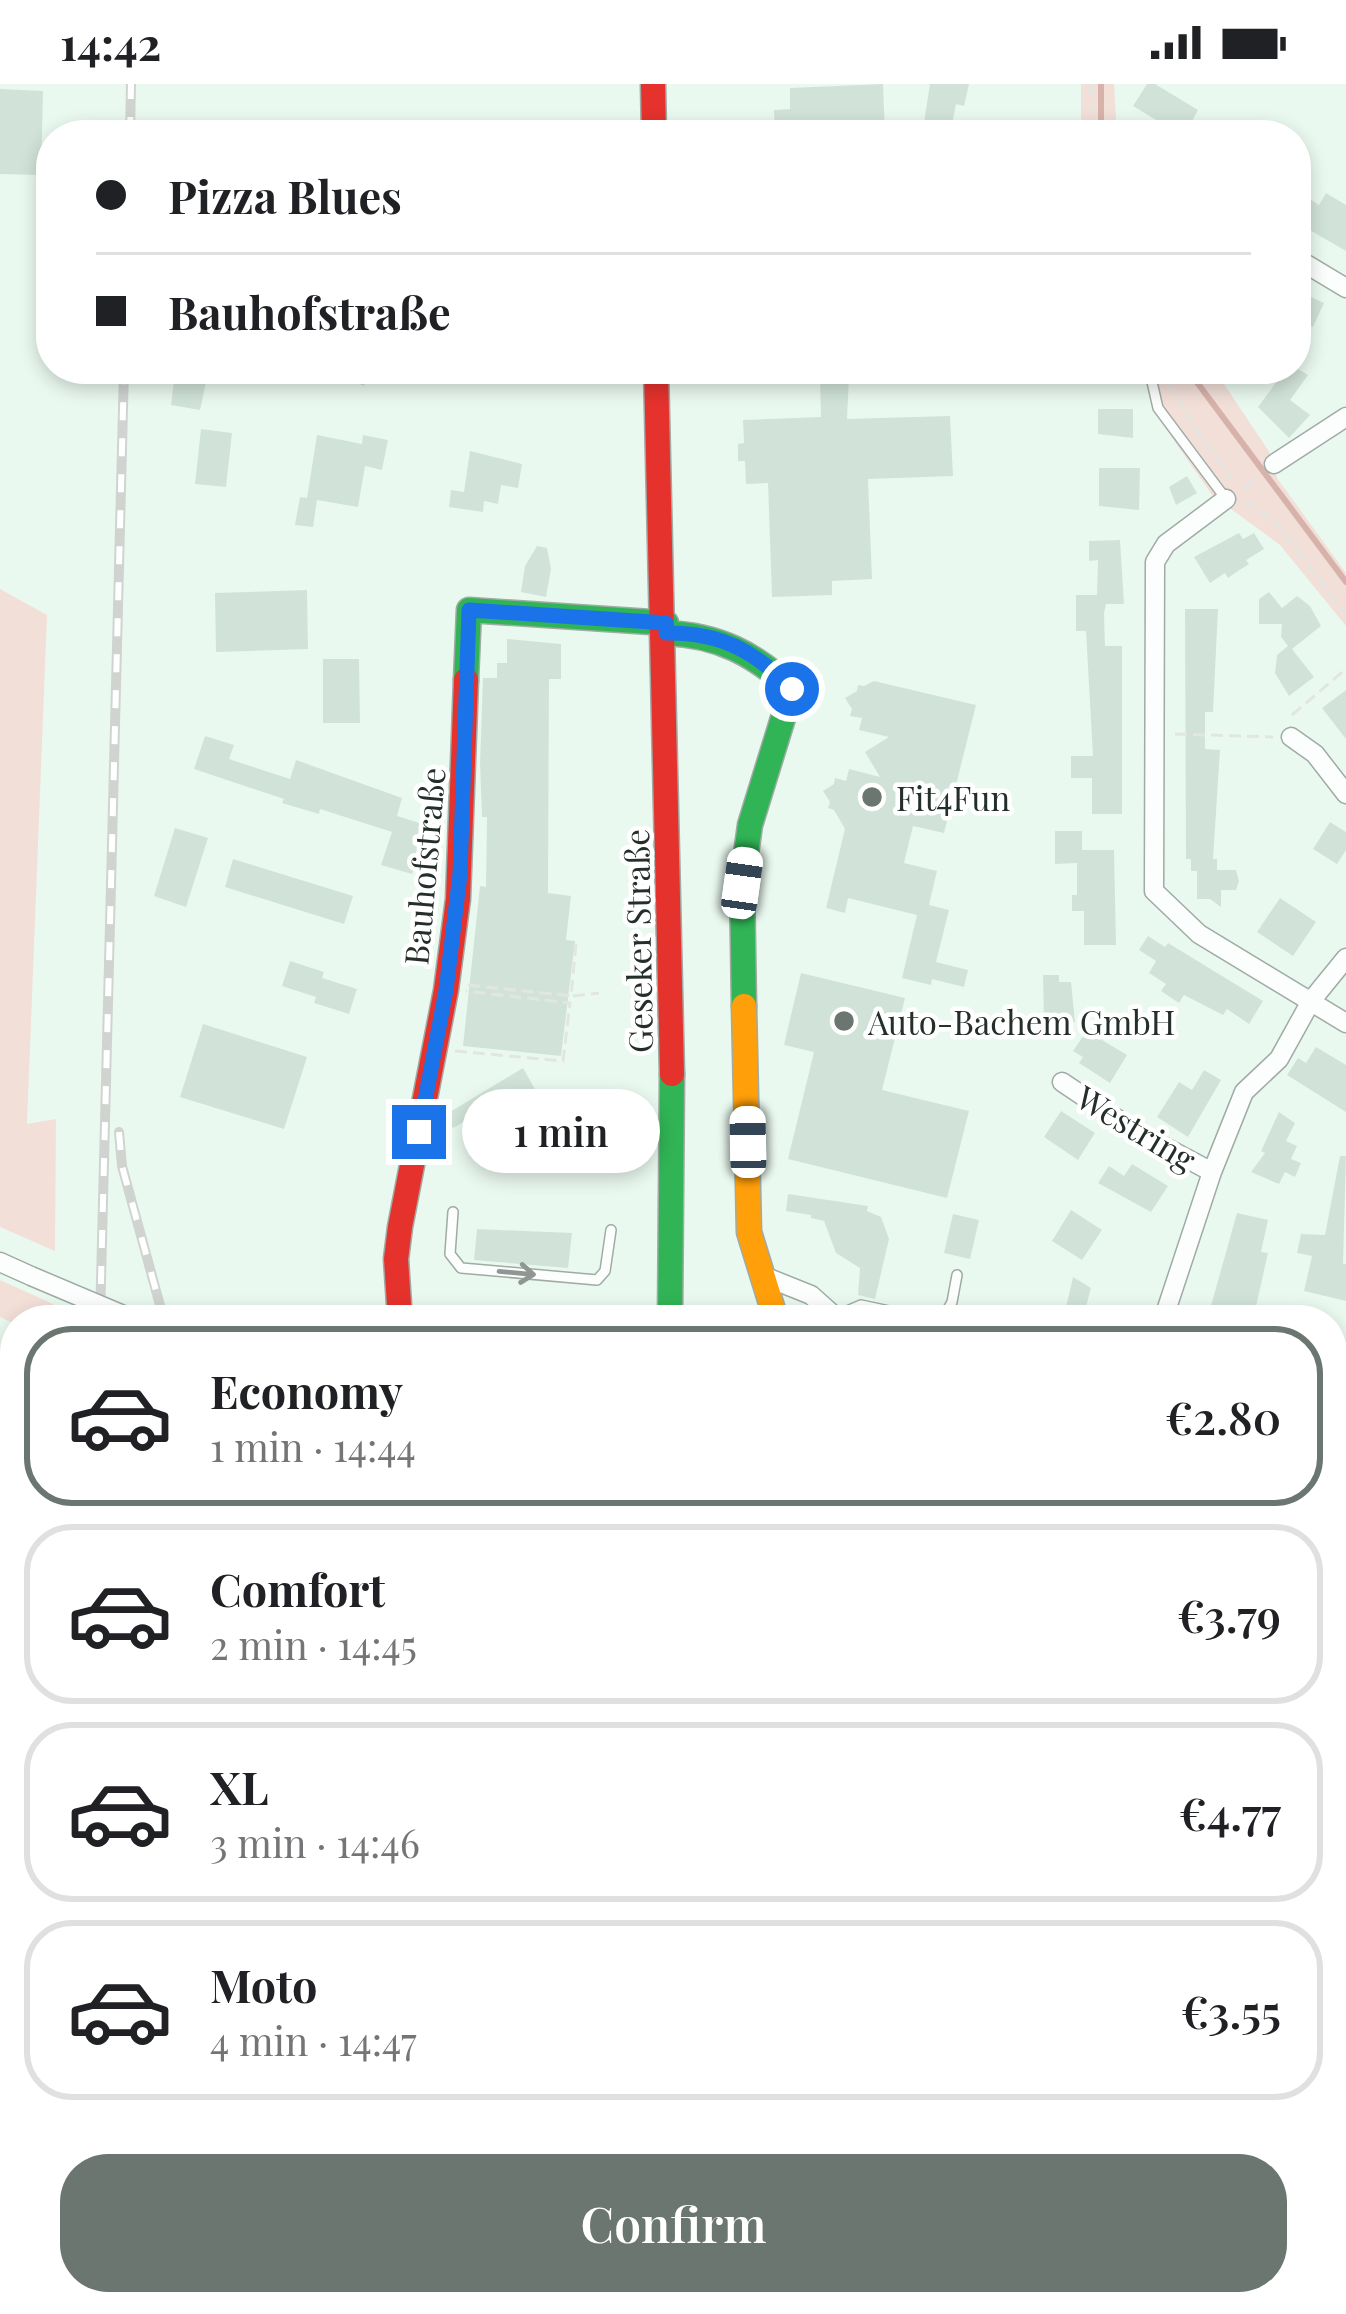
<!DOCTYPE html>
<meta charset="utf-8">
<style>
body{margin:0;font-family:"Playfair Display",serif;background:#f2f2f2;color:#202124;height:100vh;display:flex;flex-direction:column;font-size:45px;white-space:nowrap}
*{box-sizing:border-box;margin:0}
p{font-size:39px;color:#757577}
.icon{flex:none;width:66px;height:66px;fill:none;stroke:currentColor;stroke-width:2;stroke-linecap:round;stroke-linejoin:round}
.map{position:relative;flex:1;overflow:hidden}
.panel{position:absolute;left:0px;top:1221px;width:1347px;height:1011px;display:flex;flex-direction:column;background:#fff;border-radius:48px 48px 0 0;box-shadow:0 6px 18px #0003}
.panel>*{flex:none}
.banner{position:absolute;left:36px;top:36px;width:1275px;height:264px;border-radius:48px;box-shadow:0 6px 18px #0003;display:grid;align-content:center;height:264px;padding:0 60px;background:#fff}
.end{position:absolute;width:54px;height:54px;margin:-27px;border:15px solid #1a73e8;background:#fff;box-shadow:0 0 0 6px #fff}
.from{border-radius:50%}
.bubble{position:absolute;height:84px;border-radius:42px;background:#fff;box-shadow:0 6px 18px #0003;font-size:39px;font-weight:600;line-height:84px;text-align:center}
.car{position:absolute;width:36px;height:72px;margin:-36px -18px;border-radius:15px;box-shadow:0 0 9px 3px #0007;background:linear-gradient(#fff 24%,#345 0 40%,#fff 0 76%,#345 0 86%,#fff 0)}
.banner b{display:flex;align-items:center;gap:42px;height:114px;font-size:45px}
.banner b+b{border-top:3px solid #e0e0e0}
.banner i{width:30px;height:30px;background:#202124}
ul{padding:21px 0 0;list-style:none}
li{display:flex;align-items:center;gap:36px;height:180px;margin:0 24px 18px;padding:0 36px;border:6px solid #e0e0e0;border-radius:48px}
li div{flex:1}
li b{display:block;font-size:45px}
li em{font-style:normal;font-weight:600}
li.on{border-color:#6a766f}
li>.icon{width:108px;height:108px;stroke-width:1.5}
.action{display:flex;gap:24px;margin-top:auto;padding:24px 60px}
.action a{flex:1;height:138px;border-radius:48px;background:#6a766f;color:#fff;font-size:48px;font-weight:600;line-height:138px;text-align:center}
.status{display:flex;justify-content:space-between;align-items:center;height:84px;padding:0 60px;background:#fff;direction:ltr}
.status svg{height:33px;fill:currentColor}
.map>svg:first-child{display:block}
.green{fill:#f2dfd8}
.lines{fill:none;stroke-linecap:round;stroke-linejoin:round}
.stream{stroke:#d7b2ab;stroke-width:6}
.building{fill:#d1e3d9}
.lane-casing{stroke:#9faba4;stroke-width:12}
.street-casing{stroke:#9faba4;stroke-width:21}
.fast-casing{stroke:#9faba4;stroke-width:27}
.slow-casing{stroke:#9faba4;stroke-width:27}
.jam-casing{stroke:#9faba4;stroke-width:27}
.path{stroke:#e2e6e3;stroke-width:3;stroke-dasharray:12 6;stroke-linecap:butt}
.lane{stroke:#fcfefd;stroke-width:9}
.street{stroke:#fcfefd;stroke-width:18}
.fast{stroke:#30b455;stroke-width:24}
.slow{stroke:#ff9f0a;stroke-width:24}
.jam{stroke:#e5322d;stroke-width:24}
.rail-casing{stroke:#d0d4d1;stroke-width:10}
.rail{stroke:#fff;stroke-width:6;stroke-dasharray:18;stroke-linecap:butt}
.street-bridge-casing{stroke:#9faba4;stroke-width:21;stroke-linecap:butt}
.path-bridge{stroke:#e2e6e3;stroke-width:3;stroke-dasharray:12 6;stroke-linecap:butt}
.street-bridge{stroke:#fcfefd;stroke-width:18}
.oneway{stroke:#909693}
.route{stroke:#1a73e8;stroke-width:15}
.poi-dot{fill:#6a766f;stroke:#fff;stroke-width:4.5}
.labels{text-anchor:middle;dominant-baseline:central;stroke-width:9;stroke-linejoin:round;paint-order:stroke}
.poi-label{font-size:33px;fill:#252f29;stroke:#fff;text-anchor:start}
.street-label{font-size:33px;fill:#252f29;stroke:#fff}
</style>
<div class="status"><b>14:42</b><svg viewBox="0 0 49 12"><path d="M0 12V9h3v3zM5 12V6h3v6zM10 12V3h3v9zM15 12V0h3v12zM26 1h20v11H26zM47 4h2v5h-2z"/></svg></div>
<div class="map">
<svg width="1346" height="2230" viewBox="0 0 1346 2230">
<rect width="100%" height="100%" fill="#eaf9f0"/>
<!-- green -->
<path class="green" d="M1081,0H1114L1117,51H1081Z
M1143,285H1214L1270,369L1277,394L1346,489V542L1280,461L1212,411L1159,335Z
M0,505L47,531L27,1040L56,1035L55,1167L0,1143Z
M0,1196L53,1220L56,1236H15V1240L0,1233Z
M0,1852L15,1860V2052L0,2043Z
M705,2217H784L787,2230H705Z"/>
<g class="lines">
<!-- stream -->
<path class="stream" d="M1101,0V51
M1187,285L1346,498
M107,2230V2217"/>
</g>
<!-- building -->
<path class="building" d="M883,0L885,51H775L774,26L790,25V4Z
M930,0H969L964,22L956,20L950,51H922Z
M1147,0H1155L1198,26L1191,39L1211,51H1181L1133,22Z
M0,5L43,7L41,91L0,90Z
M1296,106L1319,121L1326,109L1346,121V167L1296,138Z
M1296,206L1324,219L1313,243L1296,235Z
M322,285H373L364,302Z
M1286,285H1298L1308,291L1290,316L1310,331L1289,354L1258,323Z
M175,288L207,293L200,326L171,321Z
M849,291L847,335L950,332L953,392L868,395L872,495L832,497V511L772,513L768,399L746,400L745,377H738V360L744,359L743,336L821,333L820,292Z
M1098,325H1133V354L1098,350Z
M201,345L232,349L226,403L195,400Z
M317,351L362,360L363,351L388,356L382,386L365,382L358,423L317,416L313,443L295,441L300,413L307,414Z
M470,367L522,380L518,404L501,401L498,420L484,417L483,428L449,423L451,406L464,408Z
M1099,384H1140L1139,426L1099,422Z
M1187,392L1197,409L1176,421L1169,403Z
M1239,449L1243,455L1254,449L1264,465L1246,476L1249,480L1238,487L1228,494L1225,489L1210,499L1194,473Z
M1120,456L1124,520H1106L1104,529L1105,562H1122V730H1092V694H1071V672H1093L1086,547H1076V511H1097L1098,476L1089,477V457Z
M537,462L547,464L551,485L546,513L521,508L525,482Z
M307,506L308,565L216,568L215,509Z
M1269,508L1282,524L1297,512L1310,522L1321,542L1292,565L1314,593L1289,612L1275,589L1277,571L1288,562L1281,553L1282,540H1259V515Z
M1185,525H1218L1213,628H1205V665L1220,666L1213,775H1217V786H1236L1239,797L1236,806H1221V823L1210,815H1197V787H1191V775H1186Z
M507,555L561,560V595H549L548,809L571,812L566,856L575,857L561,972L463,962L480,802L486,803L487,733H482L480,679L483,594H497V579H507Z
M323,575H359L360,639H323Z
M874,597L976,621L944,749L913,742L904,779L937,787L929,821L949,826L936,878L968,886L964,903L932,895L931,901L902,894L917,831L848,814L845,829L826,824L845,745L834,726L828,724L830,718L823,707L834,700L835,694L846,697L849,685L880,693L865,668L889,653L859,646L862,634L850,632L852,625L845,614L857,607L858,601L864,602Z
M1346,606V655L1322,624Z
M205,652L234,661L229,675L290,695L296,676L402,714L397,732L429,742L412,790L381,781L392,748L320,725L319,730L282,719L284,715L194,685Z
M1330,738L1346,748V766L1337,780L1313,765Z
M175,744L208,754L186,823L154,812Z
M1055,747H1082V766H1114L1116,861H1084V827H1072V811H1077V779L1055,780Z
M233,775L353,812L344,840L225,803Z
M1280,814L1316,838L1293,872L1257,848Z
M1148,852L1165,863L1168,859L1263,917L1249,940L1227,925L1223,931L1184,911L1179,919L1161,907L1166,900L1149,889L1156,877L1139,866Z
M290,877L324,888L322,894L357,905L349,930L314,919L316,913L282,902Z
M801,889L905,914L882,1006L969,1027L947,1114L788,1075L814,968L784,961Z
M1043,891H1059V898H1071L1075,938L1044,939Z
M1096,933L1110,942L1102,956L1127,971L1110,999L1079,979L1083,973L1073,967Z
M203,940L307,973L284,1045L180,1013Z
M1316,963L1346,981V1028L1287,991L1298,974L1306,979Z
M523,984L540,1014L486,1047L476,1031L453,1044L445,1031Z
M1204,986L1221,996L1188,1053L1157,1033L1179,998L1192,1006Z
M577,1010L594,1011L588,1074L571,1072Z
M1061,1027L1095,1049L1078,1076L1044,1053Z
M1279,1028L1295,1039L1286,1057L1297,1062L1291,1075L1301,1079L1295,1093L1285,1088L1279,1100L1251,1088L1265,1069L1261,1067Z
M1340,1072H1346L1343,1180H1346V1217L1304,1207L1312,1172L1297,1169L1301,1150L1325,1151Z
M1132,1080L1168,1102L1151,1128L1098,1099L1109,1082L1124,1092Z
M788,1110L868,1122L867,1127L881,1133L889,1155L875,1215L858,1211L860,1184L836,1169L824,1137L811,1134V1131L786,1127Z
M1071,1126L1102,1146L1082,1176L1052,1157Z
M1237,1129L1268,1136L1261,1168L1268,1169L1253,1236H1207Z
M953,1130L979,1136L970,1175L944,1169Z
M477,1145L572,1149L568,1184L474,1176Z
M1073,1193L1091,1204L1086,1223L1114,1230V1236H1063Z"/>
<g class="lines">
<!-- lane casing -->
<g class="lane-casing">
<path id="lane" d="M1149,285L1158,324L1226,415
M453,1128L450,1170L461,1184L473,1185L597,1196L605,1187L611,1146
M838,1231L861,1221L932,1236
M942,1236L952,1218L957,1191
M0,1297L15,1544
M0,1760L15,1733"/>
</g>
<!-- street casing -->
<g class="street-casing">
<path id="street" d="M1296,174L1346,204
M1274,380L1346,333
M1226,415L1166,460L1155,478L1154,807L1199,850L1346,939
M1291,653L1315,670L1346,710
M1062,998L1135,1047L1212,1088
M0,1178L31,1192
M766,1193L811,1211L839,1236
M1163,1236L1212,1088L1244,1008L1279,975L1311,917L1346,874
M1332,1363L1346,1314
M1332,1391L1346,1394
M1332,1580L1346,1531"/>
</g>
<!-- fast casing -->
<g class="fast-casing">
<path id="fast" d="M666,549C718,551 755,570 792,605L750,741L742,799L744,922
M466,596L469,526L666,539
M670,1236L672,990
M687,2217V2230"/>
</g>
<!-- slow casing -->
<g class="slow-casing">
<path id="slow" d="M744,922L749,1148L774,1229L780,1236"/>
</g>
<!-- jam casing -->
<g class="jam-casing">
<path id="jam" d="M653,0L654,51
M656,285L672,990
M400,1236L396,1175L400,1143L446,906L458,815L466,596
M1332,1583L1346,1587"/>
</g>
<!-- path -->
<path class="path" d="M1091,0L1094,51
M1168,297L1196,346L1231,394
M1243,405L1258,392
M1245,417L1274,436L1346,531
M1292,631L1346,585
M1175,650L1273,653
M468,901L571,912L576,860
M573,912L599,909
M455,967L563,977L570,919L466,907
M656,2217V2230
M410,2228L411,2230"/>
<!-- lane -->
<use href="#lane" class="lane"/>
<!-- street -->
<use href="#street" class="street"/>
<!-- fast -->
<use href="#fast" class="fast"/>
<!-- slow -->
<use href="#slow" class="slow"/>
<!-- jam -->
<use href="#jam" class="jam"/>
<!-- rail casing -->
<g class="rail-casing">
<path id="rail" d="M130,51L131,0
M119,1048L122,1082L164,1236
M100,1236L124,285
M75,2230V2217"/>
</g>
<!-- rail -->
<use href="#rail" class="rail"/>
<!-- street-bridge casing -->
<g class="street-bridge-casing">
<path id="street-bridge" d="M31,1192L135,1236"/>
</g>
<!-- path-bridge -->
<path class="path-bridge" d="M155,1227L175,1236"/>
<!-- street-bridge -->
<use href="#street-bridge" class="street-bridge"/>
</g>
<!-- one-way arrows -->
<defs><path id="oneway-shaft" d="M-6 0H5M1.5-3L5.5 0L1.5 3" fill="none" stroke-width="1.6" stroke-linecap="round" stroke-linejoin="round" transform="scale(3)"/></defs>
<use class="oneway" href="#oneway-shaft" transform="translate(517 1189) rotate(5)"/>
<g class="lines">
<!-- route -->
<path class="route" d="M419,1048L446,906L460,790L469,526L666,539V549C720,548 755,567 792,605"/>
</g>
<!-- markers -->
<g class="poi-dot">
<circle cx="872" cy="713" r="12"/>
<circle cx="844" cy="937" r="12"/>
</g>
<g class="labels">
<!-- poi labels -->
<g class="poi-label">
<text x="896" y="713">Fit4Fun</text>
<text x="868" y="937">Auto-Bachem GmbH</text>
</g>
<!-- street labels -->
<g class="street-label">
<text transform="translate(423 782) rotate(-85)">Bauhofstraße</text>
<text transform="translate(637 857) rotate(-91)">Geseker Straße</text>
<text transform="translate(1137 1043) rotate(31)">Westring</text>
</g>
</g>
</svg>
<i class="end from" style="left:792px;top:605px"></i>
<i class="end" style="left:419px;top:1048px"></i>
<div class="bubble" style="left:462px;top:1005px;width:198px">1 min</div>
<i class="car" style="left:742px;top:799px;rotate:8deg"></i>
<i class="car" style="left:748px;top:1058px;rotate:359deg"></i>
<div class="banner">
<b><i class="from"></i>Pizza Blues</b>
<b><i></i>Bauhofstraße</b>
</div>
<section class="panel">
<ul>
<li class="on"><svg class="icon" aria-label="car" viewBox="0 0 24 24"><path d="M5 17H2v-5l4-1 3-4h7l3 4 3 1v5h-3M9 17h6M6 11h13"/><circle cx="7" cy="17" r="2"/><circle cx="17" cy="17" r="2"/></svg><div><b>Economy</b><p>1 min · 14:44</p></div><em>€2.80</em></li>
<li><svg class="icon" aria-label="car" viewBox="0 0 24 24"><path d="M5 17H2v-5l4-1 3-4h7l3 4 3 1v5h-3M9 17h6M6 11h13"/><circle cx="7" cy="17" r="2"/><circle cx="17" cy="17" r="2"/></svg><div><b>Comfort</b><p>2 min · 14:45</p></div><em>€3.79</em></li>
<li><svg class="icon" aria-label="car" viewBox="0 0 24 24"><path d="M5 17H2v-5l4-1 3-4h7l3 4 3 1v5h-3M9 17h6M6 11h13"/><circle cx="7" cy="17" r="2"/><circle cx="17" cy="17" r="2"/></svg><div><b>XL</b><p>3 min · 14:46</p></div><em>€4.77</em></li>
<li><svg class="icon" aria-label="car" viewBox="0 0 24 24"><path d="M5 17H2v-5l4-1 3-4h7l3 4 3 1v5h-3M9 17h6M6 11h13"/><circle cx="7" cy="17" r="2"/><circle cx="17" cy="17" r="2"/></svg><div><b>Moto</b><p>4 min · 14:47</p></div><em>€3.55</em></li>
</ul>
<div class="action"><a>Confirm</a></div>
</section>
</div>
